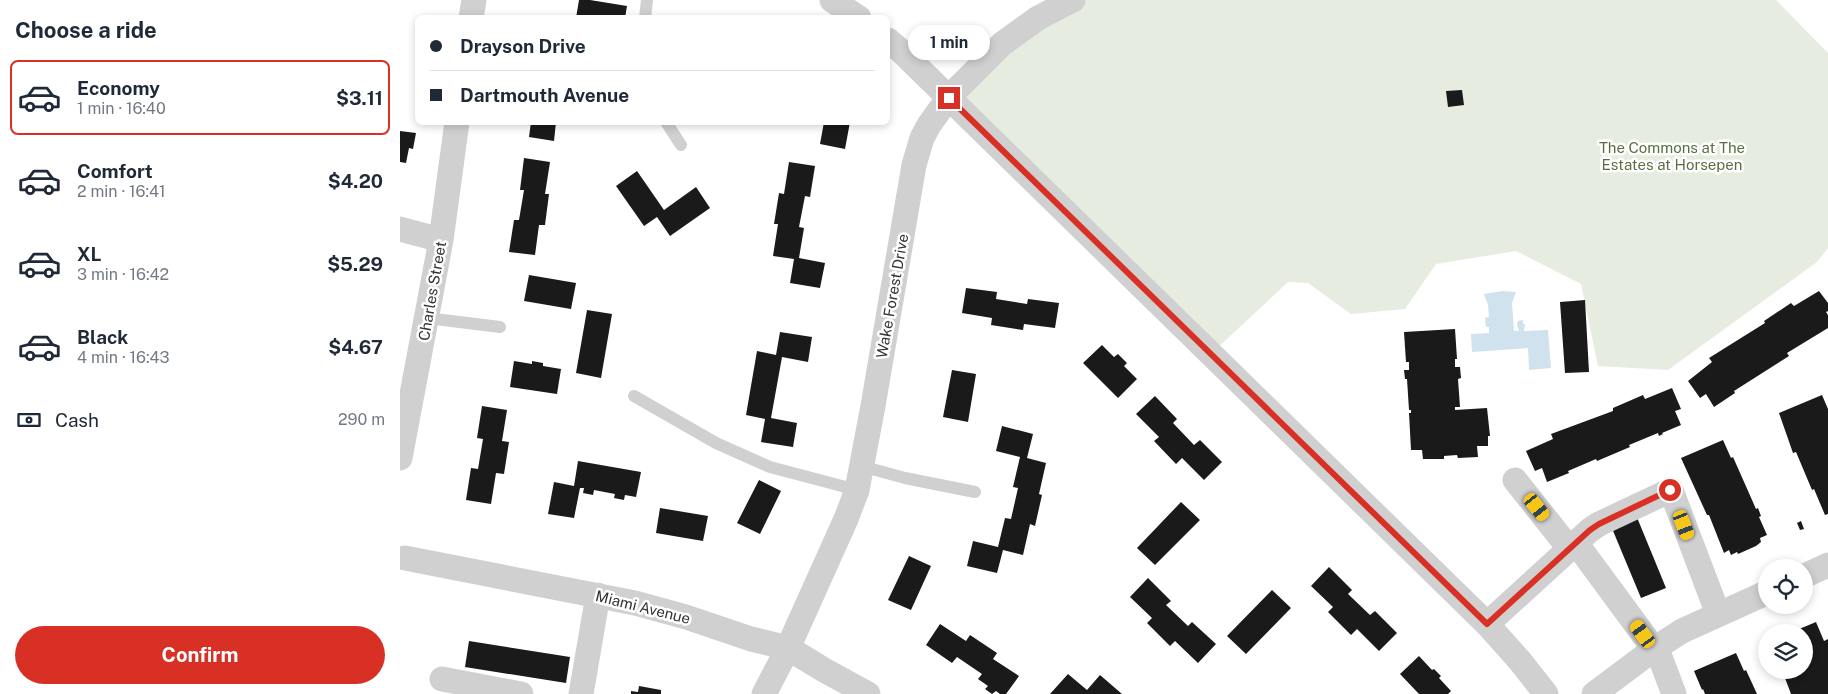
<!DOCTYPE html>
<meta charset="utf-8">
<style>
body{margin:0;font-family:"Public Sans",sans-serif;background:#f2f2f3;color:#1f2937;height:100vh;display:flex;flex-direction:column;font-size:19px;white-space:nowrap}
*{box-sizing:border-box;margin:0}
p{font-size:16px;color:#747a83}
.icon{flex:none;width:28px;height:28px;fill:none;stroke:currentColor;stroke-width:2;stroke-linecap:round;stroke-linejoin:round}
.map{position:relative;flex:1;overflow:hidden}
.panel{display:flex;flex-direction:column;background:#fff;width:400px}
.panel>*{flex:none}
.guide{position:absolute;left:15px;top:15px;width:475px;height:110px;border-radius:8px;box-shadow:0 2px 8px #0003;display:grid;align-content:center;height:110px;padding:0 15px;background:#fff}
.tools{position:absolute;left:1358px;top:559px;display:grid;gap:10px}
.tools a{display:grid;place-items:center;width:55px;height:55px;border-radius:50%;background:#fff;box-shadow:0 2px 8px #0003;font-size:25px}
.end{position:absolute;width:22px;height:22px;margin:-11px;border:6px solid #d93025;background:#fff;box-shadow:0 0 0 2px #fff}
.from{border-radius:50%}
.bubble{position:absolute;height:35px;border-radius:18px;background:#fff;box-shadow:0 2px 8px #0003;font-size:16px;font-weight:700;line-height:35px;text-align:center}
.car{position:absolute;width:15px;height:30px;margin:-15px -8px;border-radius:6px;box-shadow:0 0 4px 1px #0007;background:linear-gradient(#f5c518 24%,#345 0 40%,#f5c518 0 76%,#345 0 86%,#f5c518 0)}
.guide b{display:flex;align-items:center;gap:18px;height:48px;font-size:19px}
.guide b+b{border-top:1px solid #e0e1e3}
.guide i{width:12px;height:12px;background:#1f2937}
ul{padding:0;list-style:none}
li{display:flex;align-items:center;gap:15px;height:75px;margin:0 10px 8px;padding:0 5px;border:2px solid transparent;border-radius:8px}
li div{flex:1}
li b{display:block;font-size:19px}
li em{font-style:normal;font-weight:700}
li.current{border-color:#d93025}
li>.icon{width:45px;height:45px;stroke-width:1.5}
h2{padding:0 15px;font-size:22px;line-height:60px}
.pay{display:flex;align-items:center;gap:12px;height:55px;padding:0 15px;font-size:19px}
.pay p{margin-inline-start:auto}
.button{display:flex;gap:10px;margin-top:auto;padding:10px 15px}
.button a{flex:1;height:58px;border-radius:30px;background:#d93025;color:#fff;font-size:20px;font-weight:700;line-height:58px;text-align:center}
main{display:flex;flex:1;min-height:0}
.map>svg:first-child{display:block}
.green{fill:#e6ecdf}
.water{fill:#cfe2ee}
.building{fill:#1a1a1a}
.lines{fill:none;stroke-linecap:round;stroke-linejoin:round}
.service{stroke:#d0d0d0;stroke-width:12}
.minor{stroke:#d0d0d0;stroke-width:25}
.route{stroke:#d93025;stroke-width:6}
.labels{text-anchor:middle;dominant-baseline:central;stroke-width:5;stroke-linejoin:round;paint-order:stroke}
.park-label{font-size:15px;fill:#56703f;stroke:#fff}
.street-label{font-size:15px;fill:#333;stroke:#fff}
</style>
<main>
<section class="panel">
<h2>Choose a ride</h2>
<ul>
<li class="current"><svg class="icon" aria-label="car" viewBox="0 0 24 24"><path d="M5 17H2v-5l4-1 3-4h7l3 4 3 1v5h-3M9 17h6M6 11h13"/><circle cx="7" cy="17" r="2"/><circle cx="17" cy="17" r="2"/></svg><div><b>Economy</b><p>1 min · 16:40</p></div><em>$3.11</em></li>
<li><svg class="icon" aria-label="car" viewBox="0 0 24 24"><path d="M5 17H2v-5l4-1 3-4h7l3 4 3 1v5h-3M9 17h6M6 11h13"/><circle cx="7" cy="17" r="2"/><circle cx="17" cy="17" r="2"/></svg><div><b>Comfort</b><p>2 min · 16:41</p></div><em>$4.20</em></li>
<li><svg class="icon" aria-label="car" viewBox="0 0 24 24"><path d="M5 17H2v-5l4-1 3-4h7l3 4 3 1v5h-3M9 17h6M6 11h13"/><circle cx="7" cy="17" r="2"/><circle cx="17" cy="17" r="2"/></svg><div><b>XL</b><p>3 min · 16:42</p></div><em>$5.29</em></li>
<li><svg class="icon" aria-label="car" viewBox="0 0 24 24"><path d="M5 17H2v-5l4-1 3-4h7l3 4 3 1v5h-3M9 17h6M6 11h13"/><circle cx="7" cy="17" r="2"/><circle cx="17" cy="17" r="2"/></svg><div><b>Black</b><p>4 min · 16:43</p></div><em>$4.67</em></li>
</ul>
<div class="pay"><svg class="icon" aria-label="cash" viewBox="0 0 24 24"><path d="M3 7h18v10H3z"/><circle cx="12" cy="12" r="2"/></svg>Cash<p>290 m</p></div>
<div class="button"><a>Confirm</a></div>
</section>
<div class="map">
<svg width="1428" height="694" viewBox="0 0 1428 694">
<rect width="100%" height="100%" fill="#fff"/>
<!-- green -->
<path class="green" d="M675,0H1376L1428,53V248L1417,262L1268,370L1198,366L1181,284L1116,251L1036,264L1005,309L951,314L908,283L888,282L812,353L550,96Z"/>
<!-- water -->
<path class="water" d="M1103,291L1116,292L1112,303L1114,331H1119L1117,324L1118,321L1123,320V324H1125L1124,331L1148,330L1151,368L1129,370L1128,348L1072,352L1071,334L1089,333V327H1086L1085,318L1089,317L1088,305L1084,294Z"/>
<!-- building -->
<path class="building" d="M179,0H190L227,6L225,18H176Z
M1062,90L1064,105L1048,107L1046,91Z
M131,122H156L154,141L129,137Z
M424,122H450L445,149L420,144Z
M0,131L16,133L13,149L9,148L6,163L0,162Z
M124,158L150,162L145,194H149L145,225H139L135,255L109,252L114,220H119L124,190H120Z
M389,162L415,166L410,197L405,196L399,227L404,228L399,258L425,263L420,288L390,283L394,259L373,256L378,224H374L379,193L384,194Z
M237,171L264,210L296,187L310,208L270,236L257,217L244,226L216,186Z
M129,275L176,283L171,309L124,301Z
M566,288L597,292L596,299L627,304L628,299L659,303L655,328L624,324L623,330L591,325L592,318L562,313Z
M1419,291L1428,303V311L1426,312L1428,315V328L1387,353L1389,356L1334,391L1335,393L1314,407L1306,394L1300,398L1288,381L1312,362L1309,358L1365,323L1364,321L1391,303L1394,306Z
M1185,300L1189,372L1165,373L1160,302Z
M187,310L212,314L201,378L176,373Z
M1055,329L1057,359H1055V367H1060L1061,378L1058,379L1060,407H1055V410L1087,408L1090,436H1088V446H1077L1078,457L1058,458L1057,455L1044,456V459H1023L1022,450H1011L1009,413H1011V410H1009L1007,379H1005L1004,370H1009V362H1006L1004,332Z
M380,332L412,337L408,362L382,357L371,418L397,423L393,447L361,442L365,419L346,415L357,351L376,355Z
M702,345L714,357L718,354L727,363L724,366L737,379L718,398L683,363Z
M114,361L132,364V361L143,363V366L161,369L157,394L110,387Z
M552,370L576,374L568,422L543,417Z
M1272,388L1281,409L1275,411L1281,425L1262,433L1263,434L1259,436L1258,433L1229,445L1230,447L1197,461L1196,459L1168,471L1169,473L1147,482L1142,468L1135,471L1126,451L1153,439L1151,434L1213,411V408L1243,395L1245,399Z
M1422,395L1428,409V514L1425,515L1414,489L1412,490L1396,452L1393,453L1379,413Z
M755,396L777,419L773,423L794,445L800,440L822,462L804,480L782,458L776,464L754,441L759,437L736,414Z
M82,406L107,410L102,441L109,442L104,474L96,473L91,504L66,500L71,468L78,469L83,439L77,438Z
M602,426L633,434L627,458L646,463L639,494L642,495L635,526L630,524L623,555L603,550L597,573L567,566L573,541L598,547L605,518L611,519L618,488L613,487L620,457L596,451Z
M1323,440L1331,458L1333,457L1356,509L1358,508L1361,516L1359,517L1367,535L1360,538L1361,542L1356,546L1338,554L1337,552L1331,555L1329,550L1324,553L1309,515H1307L1281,458Z
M178,461L241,472L236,497L225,495L224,500L214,498L215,494L194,490L193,495L183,493L184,488H180L174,518L148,514L154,482L174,486Z
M359,480L381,491L360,534L337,523Z
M781,502L800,520L755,565L737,548Z
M260,508L308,516L303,541L256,533Z
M1236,515L1266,588L1241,598L1211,526Z
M1401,521L1404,529L1400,530L1397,523Z
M509,556L531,566L511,610L488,600Z
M929,567L952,590L948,594L970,615L975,611L997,633L979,651L957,629L951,635L928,612L933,607L911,586Z
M748,578L771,601L766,605L788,626L792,622L816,644L798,663L775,641L770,646L747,623L752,618L730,597Z
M872,590L891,608L846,654L827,636Z
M1416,622L1424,641L1428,639V694H1391L1382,670H1404V632H1392Z
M540,624L566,641L570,635L597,653L593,659L619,676L606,694H600L596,691L592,694L585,689L588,686L578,679L582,674L557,657L552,663L526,645Z
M69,641L170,657L166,683L65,667Z
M1336,653L1344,671L1346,670L1357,694H1305L1303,689L1302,690L1294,671Z
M1019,656L1032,670L1034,669L1041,676L1039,678L1051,691L1048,694H1019L1000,674Z
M668,674L687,690L700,675L722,694H650Z
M239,686L261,690V694H231V691L238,692Z"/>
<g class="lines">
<!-- service -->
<path class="service" d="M245,18L247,0
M266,122L281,145
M27,318L100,327
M234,396L316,443L370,467L457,490
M461,466L505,478L575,492"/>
<!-- minor -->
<path class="minor" d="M432,0L459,18
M71,18L74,0
M488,40L502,52L1087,624L1120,661L1146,694
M0,229L41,240
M0,458L41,240L57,122
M1115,480L1169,548
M1176,543L1260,657L1274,694
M5,558L235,603L286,617L351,639L388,648L424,670L468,694
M1404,576L1428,565
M1087,624L1190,530L1199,524L1271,490L1318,614
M42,679L121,694
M181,694L198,595
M364,694L388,648L446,519L457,490L473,406L514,165L522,138L529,125L549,97L602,44L638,18L673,0
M1194,694L1254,649L1282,631L1366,593"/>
</g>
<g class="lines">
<!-- route -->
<path class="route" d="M549,98L1087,624L1190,530L1199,524L1270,490"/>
</g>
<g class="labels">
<!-- park labels -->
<g class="park-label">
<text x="1272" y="147">The Commons at The<tspan x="1272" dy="17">Estates at Horsepen</tspan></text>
</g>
<!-- street labels -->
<g class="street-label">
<text transform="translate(32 291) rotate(-80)">Charles Street</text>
<text transform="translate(492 296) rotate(-80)">Wake Forest Drive</text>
<text transform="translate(243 607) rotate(14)">Miami Avenue</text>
</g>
</g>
</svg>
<div class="tools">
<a><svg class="icon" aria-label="locate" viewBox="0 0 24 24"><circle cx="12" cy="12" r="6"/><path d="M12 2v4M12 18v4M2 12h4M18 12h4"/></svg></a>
<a><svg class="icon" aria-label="layers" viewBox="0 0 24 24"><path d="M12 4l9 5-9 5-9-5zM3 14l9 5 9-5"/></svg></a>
</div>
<i class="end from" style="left:1270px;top:490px"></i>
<i class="end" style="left:549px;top:98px"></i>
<div class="bubble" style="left:508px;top:25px;width:82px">1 min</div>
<i class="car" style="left:1137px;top:507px;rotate:141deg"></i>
<i class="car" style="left:1284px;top:525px;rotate:159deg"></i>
<i class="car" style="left:1243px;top:634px;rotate:324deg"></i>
<div class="guide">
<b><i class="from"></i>Drayson Drive</b>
<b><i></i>Dartmouth Avenue</b>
</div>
</div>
</main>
